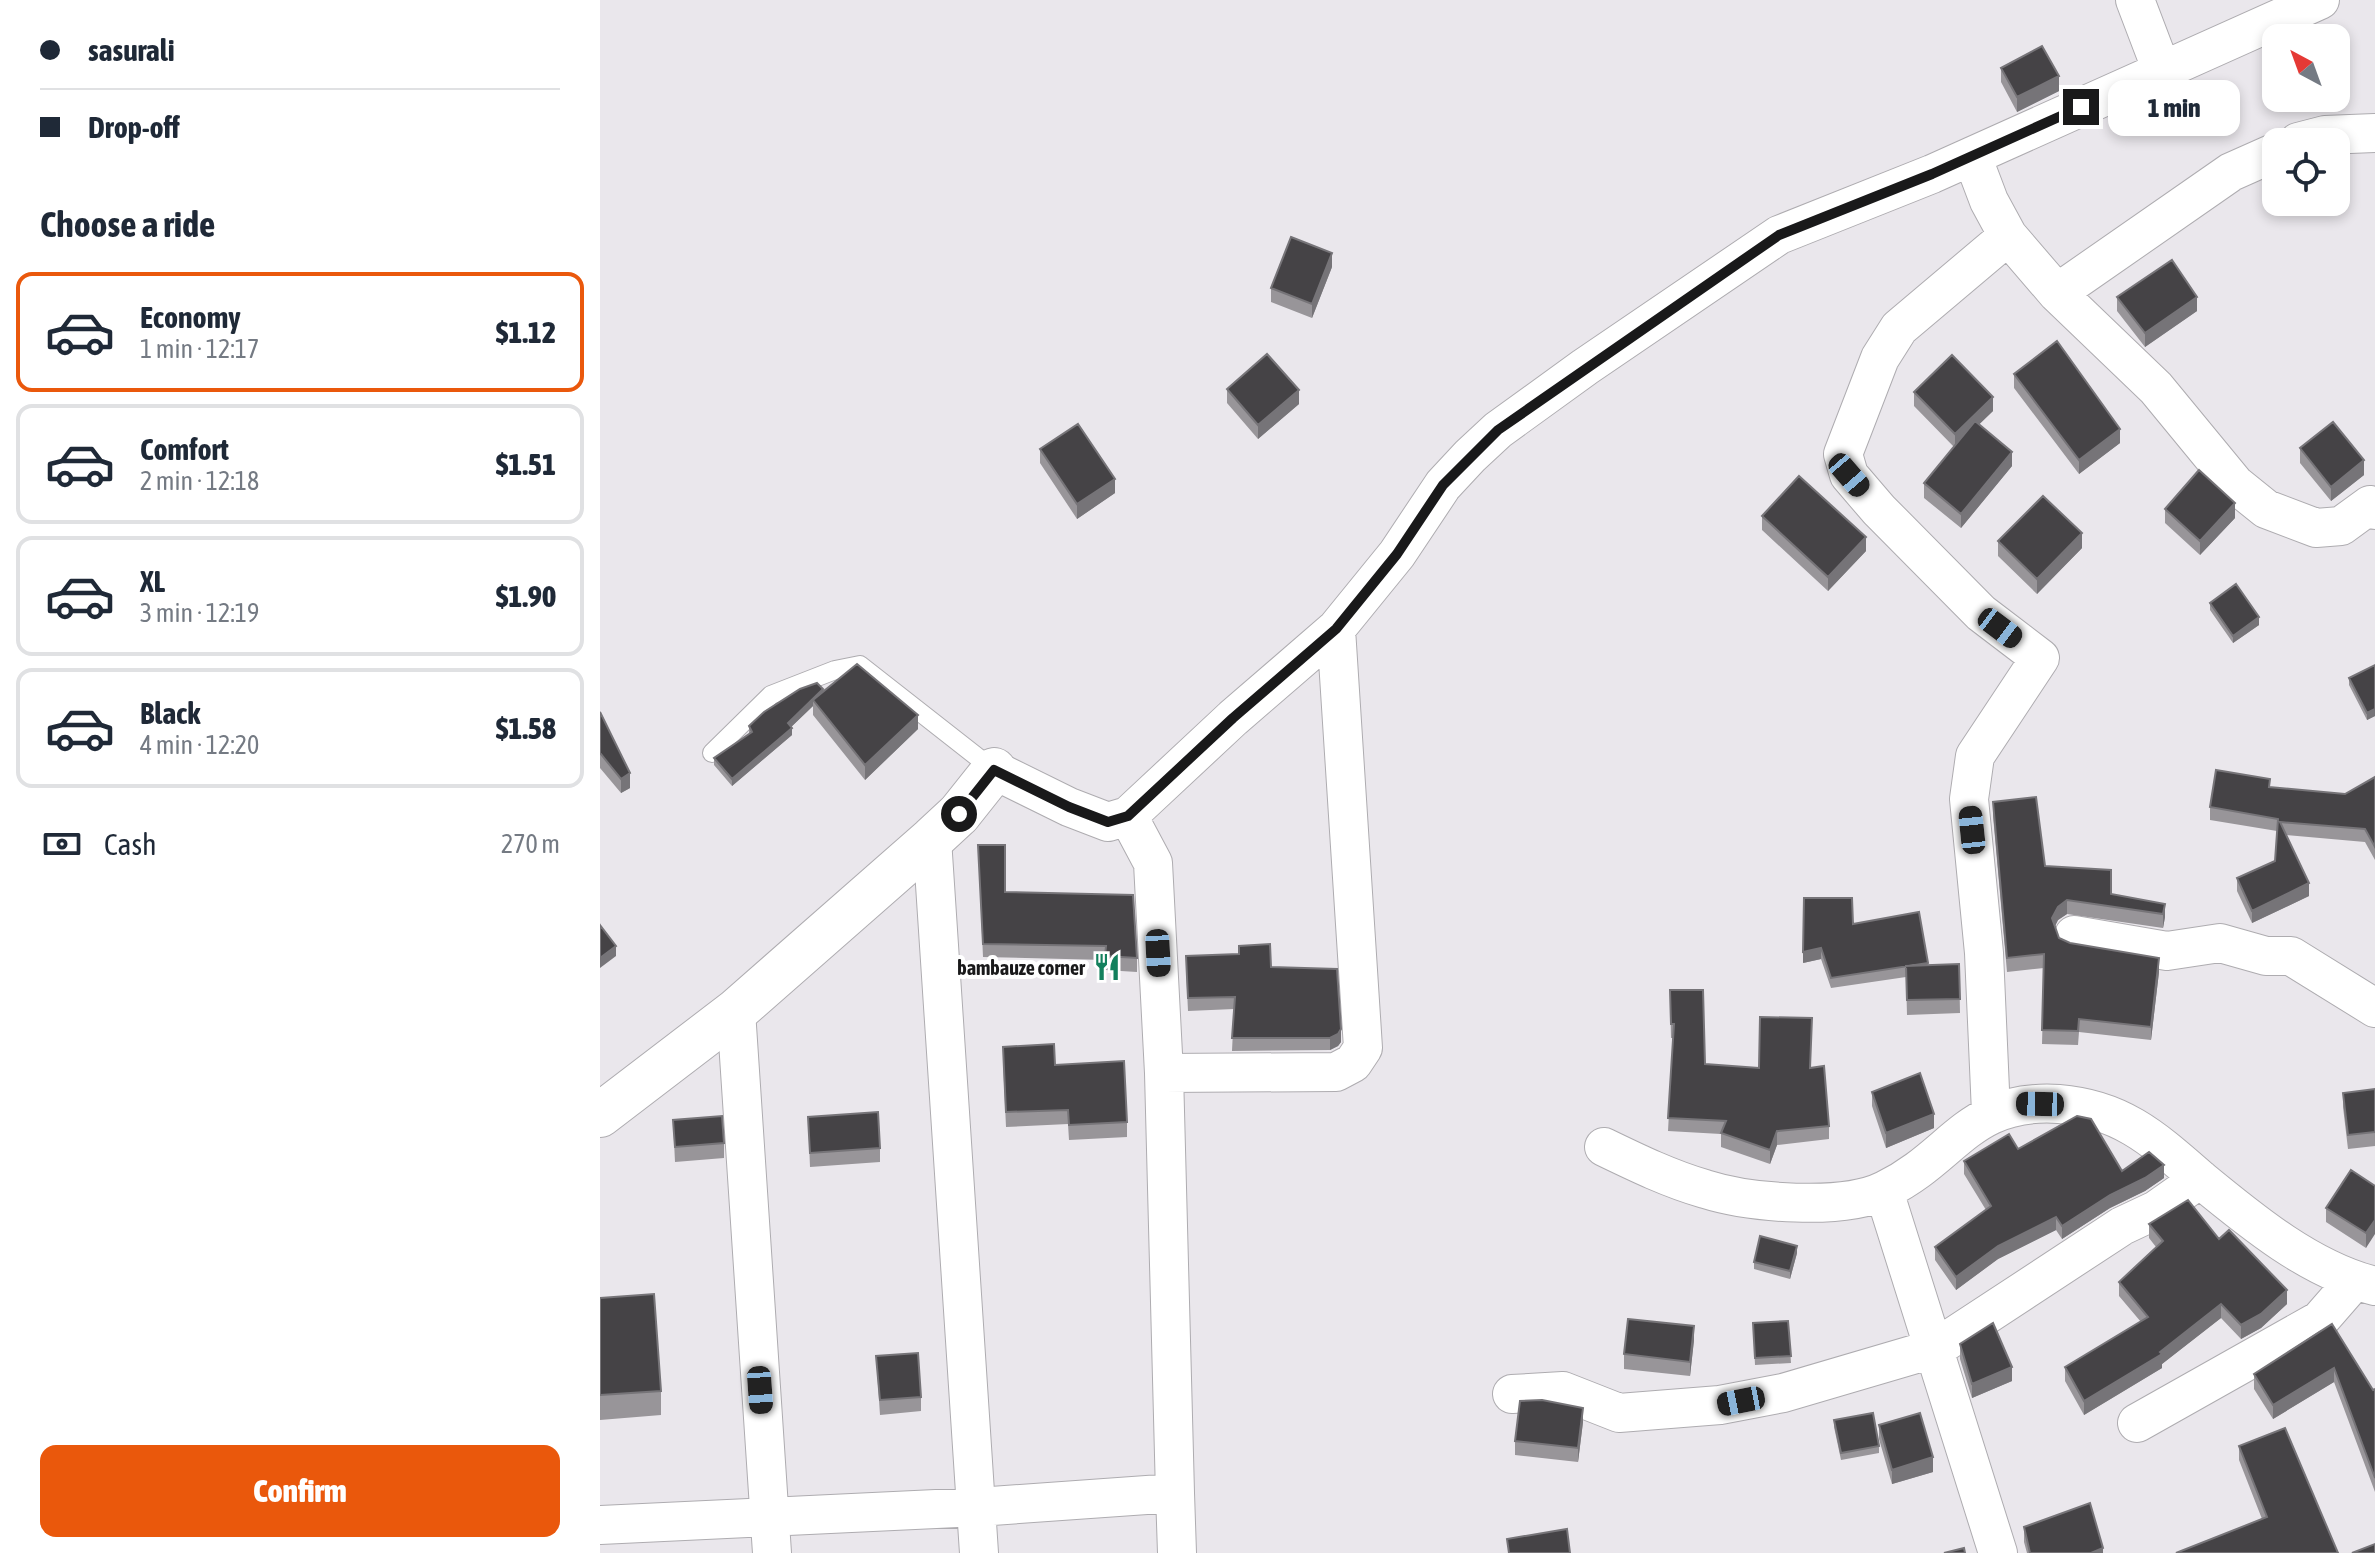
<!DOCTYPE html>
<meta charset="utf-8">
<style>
body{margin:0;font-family:"Asap Condensed",sans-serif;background:#f2f2f3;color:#1f2937;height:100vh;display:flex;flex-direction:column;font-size:30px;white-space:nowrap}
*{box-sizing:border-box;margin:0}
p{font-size:26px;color:#747a83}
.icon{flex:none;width:44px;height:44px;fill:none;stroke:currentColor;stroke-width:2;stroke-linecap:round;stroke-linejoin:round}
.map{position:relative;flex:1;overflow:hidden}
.drawer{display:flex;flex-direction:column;background:#fff;width:600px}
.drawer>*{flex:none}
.guide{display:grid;align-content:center;height:176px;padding:0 40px;background:#fff}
.needle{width:52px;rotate:319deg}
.controls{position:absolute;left:1662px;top:24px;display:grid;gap:16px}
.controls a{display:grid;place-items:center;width:88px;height:88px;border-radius:16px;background:#fff;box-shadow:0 4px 12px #0003;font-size:40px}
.end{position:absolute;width:36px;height:36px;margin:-18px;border:10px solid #19191a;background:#fff;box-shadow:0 0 0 4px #fff}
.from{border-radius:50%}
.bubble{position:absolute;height:56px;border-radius:16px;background:#fff;box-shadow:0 4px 12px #0003;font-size:26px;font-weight:800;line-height:56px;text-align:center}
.car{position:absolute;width:24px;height:48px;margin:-24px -12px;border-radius:10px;box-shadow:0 0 6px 2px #0007;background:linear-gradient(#222 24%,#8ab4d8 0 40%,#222 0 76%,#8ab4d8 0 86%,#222 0)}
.guide b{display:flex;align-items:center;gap:28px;height:76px;font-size:30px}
.guide b+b{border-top:2px solid #e0e1e3}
.guide i{width:20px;height:20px;background:#1f2937}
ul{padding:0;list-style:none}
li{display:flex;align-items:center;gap:24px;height:120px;margin:0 16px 12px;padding:0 24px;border:4px solid #e0e1e3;border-radius:16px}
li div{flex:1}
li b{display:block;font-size:30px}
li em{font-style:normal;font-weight:800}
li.on{border-color:#ea580c}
li>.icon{width:72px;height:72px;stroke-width:1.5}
h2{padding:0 40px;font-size:36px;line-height:96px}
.pay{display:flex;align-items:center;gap:20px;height:88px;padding:0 40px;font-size:30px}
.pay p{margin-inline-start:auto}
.primary-button{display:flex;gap:16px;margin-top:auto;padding:16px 40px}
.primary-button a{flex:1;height:92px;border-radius:16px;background:#ea580c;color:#fff;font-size:32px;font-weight:800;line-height:92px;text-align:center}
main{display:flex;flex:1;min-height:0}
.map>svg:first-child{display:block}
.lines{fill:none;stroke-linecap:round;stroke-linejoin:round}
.service-casing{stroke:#aeacb0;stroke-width:20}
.minor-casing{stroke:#aeacb0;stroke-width:40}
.tertiary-casing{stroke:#aeacb0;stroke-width:46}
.service{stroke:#fff;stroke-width:18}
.minor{stroke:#fff;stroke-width:38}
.tertiary{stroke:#fff;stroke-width:44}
.wall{fill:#989599}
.shaded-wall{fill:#767478}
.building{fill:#454346;stroke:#767478;stroke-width:2}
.route{stroke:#19191a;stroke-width:10}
.labels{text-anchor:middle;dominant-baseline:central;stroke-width:8;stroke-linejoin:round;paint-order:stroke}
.poi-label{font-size:20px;font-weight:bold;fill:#19191a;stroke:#fff;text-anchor:end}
</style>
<main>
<section class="drawer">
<div class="guide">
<b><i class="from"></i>sasurali</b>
<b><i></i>Drop-off</b>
</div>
<h2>Choose a ride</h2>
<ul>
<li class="on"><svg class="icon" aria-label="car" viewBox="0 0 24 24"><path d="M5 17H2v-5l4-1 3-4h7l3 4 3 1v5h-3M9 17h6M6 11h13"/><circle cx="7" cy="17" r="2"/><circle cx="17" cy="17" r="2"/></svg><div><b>Economy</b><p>1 min · 12:17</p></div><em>$1.12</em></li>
<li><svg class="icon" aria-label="car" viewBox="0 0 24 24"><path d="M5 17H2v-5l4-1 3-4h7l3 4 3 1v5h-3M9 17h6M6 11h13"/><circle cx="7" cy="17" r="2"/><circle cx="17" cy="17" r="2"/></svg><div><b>Comfort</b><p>2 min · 12:18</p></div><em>$1.51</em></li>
<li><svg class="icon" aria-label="car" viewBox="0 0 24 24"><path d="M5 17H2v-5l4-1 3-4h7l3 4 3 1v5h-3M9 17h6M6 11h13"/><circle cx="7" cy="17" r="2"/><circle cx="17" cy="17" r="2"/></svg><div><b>XL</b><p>3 min · 12:19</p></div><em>$1.90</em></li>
<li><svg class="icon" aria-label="car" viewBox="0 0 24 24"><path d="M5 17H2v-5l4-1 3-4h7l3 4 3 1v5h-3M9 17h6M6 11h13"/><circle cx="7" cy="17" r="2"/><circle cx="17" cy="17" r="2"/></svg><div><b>Black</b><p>4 min · 12:20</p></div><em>$1.58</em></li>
</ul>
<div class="pay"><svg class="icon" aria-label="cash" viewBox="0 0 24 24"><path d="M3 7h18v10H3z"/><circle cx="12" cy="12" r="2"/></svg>Cash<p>270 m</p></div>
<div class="primary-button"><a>Confirm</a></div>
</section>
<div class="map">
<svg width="1775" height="1553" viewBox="0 0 1775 1553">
<rect width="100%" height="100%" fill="#eae7ec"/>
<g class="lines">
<!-- service casing -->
<g class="service-casing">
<path id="service" d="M112,753L171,695L235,670L260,665L394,770"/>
</g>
<!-- minor casing -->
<g class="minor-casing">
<path id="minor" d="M1535,0L1562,71
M1698,142L1725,135L1775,133
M1372,156L1389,201L1408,236L1457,293L1556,388L1635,484L1666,509L1716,528L1741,526L1770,505L1775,510
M1457,293L1631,172L1676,152
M394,770L469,807L508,822L528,816L633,718L736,629L797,554L843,485L870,456L898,430L985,367L1179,235L1332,174L1720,0
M332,839L379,1553
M1474,935L1567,951L1620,943L1666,956H1691L1775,1008
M136,1011L172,1553
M564,1073L736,1072L753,1063L763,1048L736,629
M1391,1113L1384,953L1369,799L1375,756L1440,658L1381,613L1279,510L1249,475L1243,454L1280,358L1299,328L1408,236
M1004,1147C1037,1163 1070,1179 1105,1189C1149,1203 1243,1211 1285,1190C1355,1156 1368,1098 1459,1104C1522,1109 1555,1140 1600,1179C1651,1221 1710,1270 1775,1286
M1284,1191L1398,1553
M912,1394L963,1391L1019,1413L1120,1405L1183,1393L1336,1348L1522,1226L1556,1210L1600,1179
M1537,1423L1720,1320L1754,1281
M575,1493L577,1553
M0,1525L378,1507L575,1493L564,1073L553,863L528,816"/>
</g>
<!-- tertiary casing -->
<g class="tertiary-casing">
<path id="tertiary" d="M0,1115L136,1011L332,839L359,814L394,770"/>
</g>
<!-- service -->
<use href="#service" class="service"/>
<!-- minor -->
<use href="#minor" class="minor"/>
<!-- tertiary -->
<use href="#tertiary" class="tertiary"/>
</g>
<!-- wall -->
<path class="wall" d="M1401,68L1459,91L1417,112L1401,82Z
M732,267L712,318L671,302V288Z
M1517,297L1597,311L1545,347L1517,311Z
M1414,374L1520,443L1479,474L1414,388Z
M627,389L699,404L658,439L627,403Z
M1314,392L1393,411L1379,424L1412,466L1361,528L1324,498V483L1354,447L1314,406Z
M1700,448L1764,475L1731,501L1700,463Z
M440,449L515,493L477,519L440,463Z
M1565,509L1635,518L1600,555L1565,523Z
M1162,516L1266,551L1228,591L1162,530Z
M1398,541L1482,548L1437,594L1398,556Z
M1610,603L1659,625L1633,643L1610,610Z
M1775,665V716L1767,720L1749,685V678Z
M223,692L318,729L265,780L213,715V706L191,727L192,735L132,786L114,765V758L149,734V726Z
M0,712L30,788L21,793L0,768Z
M1775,777V860L1765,842L1686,835L1709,896L1652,923L1637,891V878L1675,861L1677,831L1610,820V807L1670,787L1745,794Z
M1393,802L1445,866L1511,894L1565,904V917L1563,928L1467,914L1458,920L1455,926L1459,938L1470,943L1559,972L1551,1040L1479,1032L1478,1045L1442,1044L1444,968L1407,972L1393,816Z
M378,845L405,892L537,958V972L505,970V960L383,957Z
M1319,912L1328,965L1359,964L1360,1013L1307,1015L1306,977L1231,988L1221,959L1203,963L1253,924Z
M671,967L741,1042L738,1046L730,1050L632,1051L634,1009L588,1011L586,969Z
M1070,990L1105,1064L1159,1068H1211L1229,1126V1139L1177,1145L1170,1164L1121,1147V1134L1068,1131L1073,1038H1071Z
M403,1061L455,1065L527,1122V1137L469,1140L468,1124L406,1127Z
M1775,1089V1146L1748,1149L1743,1107V1093Z
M1272,1092L1334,1128L1286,1148L1272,1106Z
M208,1117L280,1148V1162L210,1167Z
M73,1120L124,1143V1158L75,1162Z
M1418,1149L1522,1171L1564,1178L1545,1191L1510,1208L1462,1239L1456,1230L1398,1259L1356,1290L1335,1260V1247L1386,1210L1364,1174V1161Z
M1775,1186L1766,1248L1726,1222V1208Z
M1549,1224L1619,1239L1687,1304L1661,1328L1641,1339L1621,1318L1562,1364V1368L1484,1415L1465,1381V1367L1541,1322L1519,1296V1282L1556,1247L1549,1238Z
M1197,1253L1190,1279L1154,1269V1262Z
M0,1298L61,1391V1415L0,1420Z
M1188,1321L1191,1363L1155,1365L1153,1323Z
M1721,1330L1773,1390L1775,1389V1492L1734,1382L1673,1419L1654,1389V1374Z
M1094,1340L1090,1376L1024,1369V1354Z
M1360,1344L1412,1381L1372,1398L1360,1359Z
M276,1356L321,1397V1411L280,1415Z
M1234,1420L1279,1446V1453L1241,1460L1234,1427Z
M983,1422L978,1462L915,1455V1441Z
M1279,1425L1333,1472L1292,1484L1279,1439Z
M1639,1446L1738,1553L1662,1519L1639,1460Z
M1424,1527L1503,1553H1427L1424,1542Z"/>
<!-- shaded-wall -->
<path class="shaded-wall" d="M1459,76V91L1417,112V97Z
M732,253V267L712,318V304Z
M1597,297V311L1545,347V333Z
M699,390V404L658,439V425Z
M1393,397V411L1355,448V434Z
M1520,429V443L1479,474V460Z
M1412,452V466L1361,528V514Z
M1764,460V475L1731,501V487Z
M515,479V493L477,519V504Z
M1635,503V518L1600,555V541Z
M1482,533V548L1437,594V579Z
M1266,537V551L1228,591V577Z
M1659,617V625L1633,643V636Z
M223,689V697L213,700V706L188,730V723Z
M1775,709V716L1767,720V713Z
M318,715V729L265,780V765Z
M192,728V735L132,786V779Z
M30,773V788L21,793V779Z
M1709,883V896L1652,923V911Z
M1467,900V914L1458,920L1452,932V918L1458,907Z
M1565,904V917L1563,928V914Z
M16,946V956L0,968V958Z
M1221,948V959L1203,963V952Z
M1559,958V972L1551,1040V1027Z
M741,1029V1042L738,1046L730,1050V1038Z
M1334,1114V1128L1286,1148V1133Z
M1177,1131V1145L1170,1164V1150Z
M1564,1165V1178L1545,1191L1510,1208L1462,1239V1226L1510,1195Z
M1456,1217V1230L1398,1259L1356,1290V1277L1398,1246Z
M1775,1220V1234L1766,1248V1233Z
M1197,1246V1253L1190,1279V1271Z
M1687,1290V1304L1661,1328L1641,1339V1325Z
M1621,1304V1318L1562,1364V1368L1484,1415V1401L1560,1352Z
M1094,1326V1340L1090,1376V1362Z
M1412,1367V1381L1372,1398V1384Z
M1734,1368V1382L1673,1419V1405Z
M983,1408V1422L978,1462V1448Z
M1333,1457V1472L1292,1484V1470Z
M1503,1548V1553H1491Z"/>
<!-- building -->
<path class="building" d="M1442,46L1459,76L1417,97L1401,68Z
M691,237L732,253L712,304L671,288Z
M1572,260L1597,297L1545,333L1517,297Z
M1457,341L1520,429L1479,460L1414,374Z
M667,354L699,390L658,425L627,389Z
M1352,355L1393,397L1355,434L1314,392Z
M1375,421L1412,452L1361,514L1324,483Z
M1733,422L1764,460L1731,487L1700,448Z
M478,424L515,479L477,504L440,449Z
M1599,470L1635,503L1600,541L1565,509Z
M1199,476L1266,537L1228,577L1162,516Z
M1443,496L1482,533L1437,579L1398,541Z
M1636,584L1659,617L1633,636L1610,603Z
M257,664L318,715L265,765L213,700Z
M1775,665V709L1767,713L1749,678Z
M217,683L223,689L188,723L192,728L132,779L114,758L152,732L149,726L164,712L200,689Z
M0,712L30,773L21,779L0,753Z
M1616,770L1670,779L1669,787L1745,794L1775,777V847L1765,829L1680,822L1709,883L1652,911L1637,878L1675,861L1678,819L1610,807Z
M1436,797L1445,866L1511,870V894L1565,904L1563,914L1467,900L1458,907L1452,918L1459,938L1470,943L1559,958L1551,1027L1479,1019L1478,1031L1442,1030L1444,954L1407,958L1393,802Z
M378,845H405V892L533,895L537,958L505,956L506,946L383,944Z
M1204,898H1252L1253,924L1319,912L1328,963L1231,978L1221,948L1203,952Z
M0,925L16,946L0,958Z
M670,944L671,967L737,969L741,1029L738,1034L730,1038H632L635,997L588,998L586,956L639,954V946Z
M1359,964L1360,999L1307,1000L1306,966Z
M1070,990H1103L1105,1064L1159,1068L1160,1017L1212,1018L1210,1068L1224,1066L1229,1126L1177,1131L1170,1150L1121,1133L1126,1121L1068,1118L1074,1024H1071Z
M454,1044L455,1065L524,1061L527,1122L469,1125L468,1110L406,1112L403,1047Z
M1320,1073L1334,1114L1286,1133L1272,1092Z
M1775,1089V1132L1748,1135L1743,1093Z
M278,1112L280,1148L210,1153L208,1117Z
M122,1116L124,1143L75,1147L73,1120Z
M1477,1116L1491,1119L1522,1171L1549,1152L1564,1165L1545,1178L1510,1195L1462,1226L1456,1217L1398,1246L1356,1277L1335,1247L1391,1206L1364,1161L1409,1134L1418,1149Z
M1751,1170L1775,1186V1220L1766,1233L1726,1208Z
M1588,1200L1619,1239L1629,1230L1687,1290L1661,1314L1641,1325L1621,1304L1560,1352L1562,1354L1484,1401L1465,1367L1548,1317L1519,1282L1563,1241L1549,1224Z
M1160,1236L1197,1246L1190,1271L1154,1262Z
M54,1294L61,1391L0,1395V1298Z
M1028,1319L1094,1326L1090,1362L1024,1354Z
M1188,1321L1191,1356L1155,1358L1153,1323Z
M1393,1323L1412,1367L1372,1384L1360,1344Z
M1732,1324L1773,1390L1775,1389V1478L1734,1368L1673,1405L1654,1374Z
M318,1353L321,1397L280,1400L276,1356Z
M942,1400L983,1408L978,1448L915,1441L920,1401Z
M1273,1413L1279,1446L1241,1453L1234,1420Z
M1320,1413L1333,1457L1292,1470L1279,1425Z
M1685,1428L1738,1553H1576L1667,1517L1639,1446Z
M1490,1503L1503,1548L1491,1553H1430L1424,1527Z
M967,1529L970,1553H909L907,1539Z
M1775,1544V1553H1752Z
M1364,1548L1365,1553H1344Z"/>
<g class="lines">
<!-- route -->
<path class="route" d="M359,814L394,770L469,807L508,822L528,816L633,718L736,629L797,554L843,485L898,430L1179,235L1332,174L1481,107"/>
</g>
<!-- icons -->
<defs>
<g id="restaurant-bare" transform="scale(2.16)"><path d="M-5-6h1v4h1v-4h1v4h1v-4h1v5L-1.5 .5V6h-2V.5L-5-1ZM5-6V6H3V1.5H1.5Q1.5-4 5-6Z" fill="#13805d" stroke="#fff" stroke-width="2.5" paint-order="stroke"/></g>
</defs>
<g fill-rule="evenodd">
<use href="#restaurant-bare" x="507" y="967"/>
</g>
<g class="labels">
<!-- poi labels -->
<g class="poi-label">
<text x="485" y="967">bambauze corner</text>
</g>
</g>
</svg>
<div class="controls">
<a><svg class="needle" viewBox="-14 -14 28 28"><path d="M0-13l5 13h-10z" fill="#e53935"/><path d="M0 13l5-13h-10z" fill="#747a83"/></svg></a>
<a><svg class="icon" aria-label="locate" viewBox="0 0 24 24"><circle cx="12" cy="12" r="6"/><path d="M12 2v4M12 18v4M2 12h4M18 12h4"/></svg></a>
</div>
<i class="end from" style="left:359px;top:814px"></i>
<i class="end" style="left:1481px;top:107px"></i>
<div class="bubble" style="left:1508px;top:80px;width:132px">1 min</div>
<i class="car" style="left:1249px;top:475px;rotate:139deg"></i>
<i class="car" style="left:1400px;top:628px;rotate:127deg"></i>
<i class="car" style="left:1372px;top:830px;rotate:354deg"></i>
<i class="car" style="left:558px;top:953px;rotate:177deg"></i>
<i class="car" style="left:1440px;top:1104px;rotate:271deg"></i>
<i class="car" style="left:160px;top:1390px;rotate:176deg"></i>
<i class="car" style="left:1141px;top:1401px;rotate:259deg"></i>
</div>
</main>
